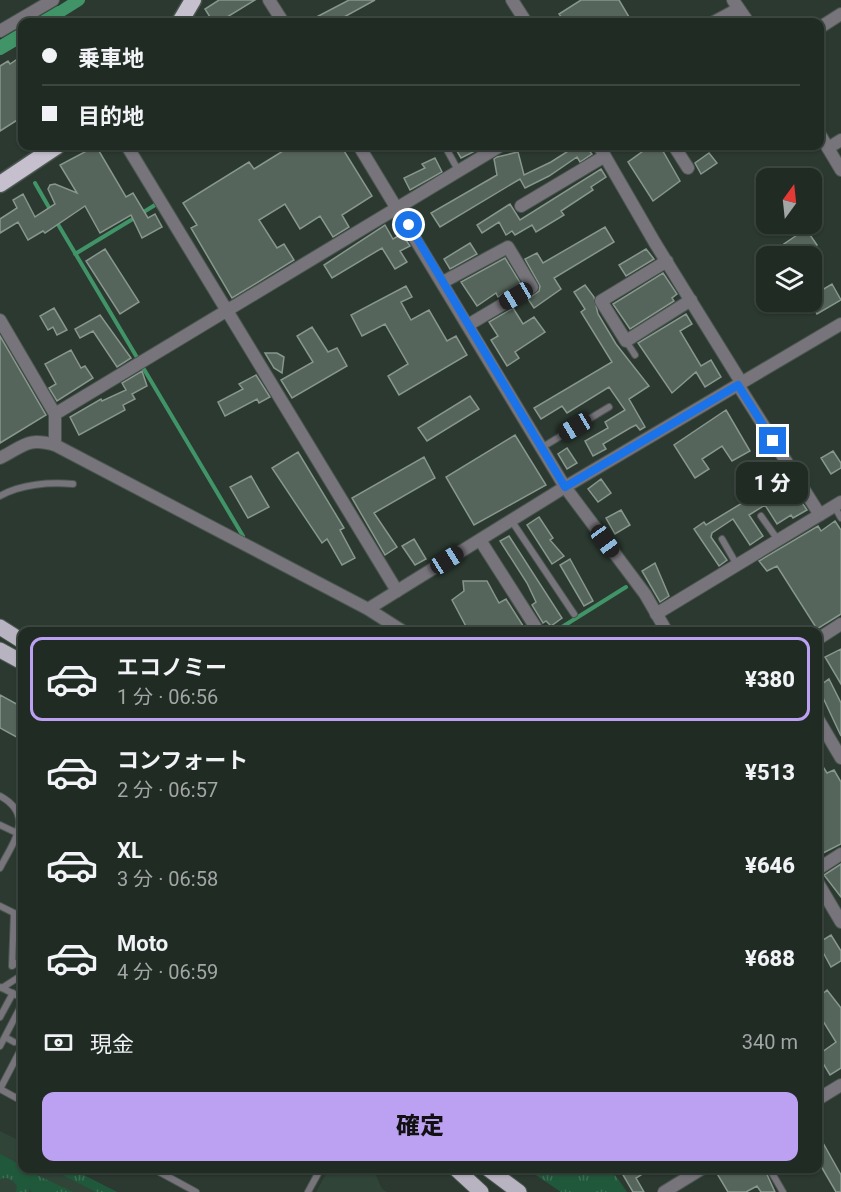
<!DOCTYPE html>
<html lang="ja">
<meta charset="utf-8">
<style>
body{margin:0;font-family:Roboto,"Noto Sans JP",sans-serif;background:#2d3731;color:#f1f3f6;height:100vh;display:flex;flex-direction:column;font-size:22px;white-space:nowrap}
*{box-sizing:border-box;margin:0}
p{font-size:20px;color:#a2a7a6}
.icon{flex:none;width:33px;height:33px;fill:none;stroke:currentColor;stroke-width:2;stroke-linecap:round;stroke-linejoin:round}
.map{position:relative;flex:1;overflow:hidden}
.sheet{position:absolute;left:18px;top:627px;width:804px;height:546px;display:flex;flex-direction:column;background:#202b24;border-radius:12px;box-shadow:0 2px 4px #0004,0 0 0 2px #3d4741}
.sheet>*{flex:none}
.top-card{position:absolute;left:18px;top:18px;width:806px;height:132px;border-radius:12px;box-shadow:0 2px 4px #0004,0 0 0 2px #3d4741;display:grid;align-content:center;height:132px;padding:0 24px;background:#202b24}
.needle{width:39px;rotate:15deg}
.controls{position:absolute;left:756px;top:168px;display:grid;gap:12px}
.controls a{display:grid;place-items:center;width:66px;height:66px;border-radius:12px;background:#202b24;box-shadow:0 2px 4px #0004,0 0 0 2px #3d4741;font-size:30px}
.end{position:absolute;width:27px;height:27px;margin:-14px;border:8px solid #1a73e8;background:#fff;box-shadow:0 0 0 3px #fff}
.from{border-radius:50%}
.bubble{position:absolute;height:42px;border-radius:12px;background:#202b24;box-shadow:0 2px 4px #0004,0 0 0 2px #3d4741;font-size:20px;font-weight:800;line-height:42px;text-align:center}
.car{position:absolute;width:18px;height:36px;margin:-18px -9px;border-radius:8px;box-shadow:0 0 4px 2px #0007;background:linear-gradient(#222 24%,#8ab4d8 0 40%,#222 0 76%,#8ab4d8 0 86%,#222 0)}
.top-card b{display:flex;align-items:center;gap:21px;height:57px;font-size:22px}
.top-card b+b{border-top:2px solid #3d4741}
.top-card i{width:15px;height:15px;background:#f1f3f6}
ul{padding:10px 0 0;list-style:none}
li{display:flex;align-items:center;gap:18px;height:84px;margin:0 12px 9px;padding:0 12px;border:3px solid transparent;border-radius:12px}
li div{flex:1}
li b{display:block;font-size:22px}
li em{font-style:normal;font-weight:800}
li.active{border-color:#bca0f2}
li>.icon{width:54px;height:54px;stroke-width:1.5}
.pay{display:flex;align-items:center;gap:15px;height:66px;padding:0 24px;font-size:22px}
.pay p{margin-inline-start:auto}
.button{display:flex;gap:12px;margin-top:auto;padding:12px 24px}
.button a{flex:1;height:69px;border-radius:12px;background:#bca0f2;color:#111;font-size:24px;font-weight:800;line-height:69px;text-align:center}
.map>svg:first-child{display:block}
.built{fill:#304438}
.grass{fill:url(#grass-tufts)}
.lines{fill:none;stroke-linecap:round;stroke-linejoin:round}
.stream{stroke:#419468;stroke-width:4}
.canal{stroke:#419468;stroke-width:12}
.building{fill:#56655b;stroke:#87978d;stroke-width:1.5}
.service-casing{stroke:#49564e;stroke-width:8}
.minor-casing{stroke:#49564e;stroke-width:14}
.tertiary-casing{stroke:#49564e;stroke-width:14}
.primary-casing{stroke:#49564e;stroke-width:17}
.trunk-casing{stroke:#49564e;stroke-width:19}
.service{stroke:#77747b;stroke-width:6}
.minor{stroke:#77747b;stroke-width:12}
.tertiary{stroke:#77747b;stroke-width:12}
.primary{stroke:#b8b3c0;stroke-width:15}
.trunk{stroke:#c5bfce;stroke-width:16}
.route{stroke:#1a73e8;stroke-width:8}
</style>
<div class="map">
<svg width="841" height="1192" viewBox="0 0 841 1192">
<defs>
<pattern id="grass-tufts" width="24" height="20" patternUnits="userSpaceOnUse" patternTransform="scale(1.5)"><rect width="24" height="20" fill="#20583b"/><path d="M3 7l-1-3M5 7V3M7 7l1-3M15 17l-1-3M17 17v-4M19 17l1-3" fill="none" stroke="#3f6f56"/></pattern>
</defs>
<rect width="100%" height="100%" fill="#2b3930"/>
<!-- built -->
<path class="built" d="M0,1131L22,1142V1168L72,1169L117,1192H0Z
M329,1169H367L375,1173L382,1189L387,1192H316Z"/>
<!-- grass -->
<path class="grass" d="M0,1154L22,1166V1168L73,1192H32L29,1188V1192H16L17,1186C13,1180 7,1175 0,1180Z
M51,1169H72L117,1192H96Z
M527,1169H611L627,1192H561Z"/>
<g class="lines">
<!-- stream -->
<path class="stream" d="M34,22L58,8
M0,42L22,29
M35,183L51,211
M142,213L155,205
M56,221L243,536
M75,254L136,217
M554,632L626,587"/>
<!-- canal -->
<path class="canal" d="M44,22L79,0
M0,49L22,36"/>
</g>
<!-- building -->
<path class="building" d="M219,0H255L219,22H213L205,9Z
M349,0H375L335,22H307Z
M581,0H619L632,22H565L559,14Z
M22,56V117L0,131V66L8,61L10,64Z
M96,146L126,197L133,193L148,218L155,214L162,227L142,238L131,215L100,233L85,206L45,233L43,231L28,240L18,222L0,233V219L17,208L13,200L23,194L35,217L55,204L48,189L50,185L55,184L77,193L60,165Z
M291,146H330L333,151L341,146L372,196L342,215L349,227L333,237L320,216L300,229L285,204L259,220L277,248L284,244L294,260L232,298L191,228L197,225L183,203L249,162L254,169Z
M454,146H485L461,158Z
M576,146H585L592,154L580,162L577,157L549,176L525,188L520,179L440,227L431,213L497,175L494,159L497,157L518,152L524,175L551,162Z
M639,146H660L680,181L653,201L628,162L643,151Z
M709,153L717,163L701,174L695,163Z
M435,158L442,172L410,190L404,178L425,168L422,164Z
M601,169L606,177L591,187L593,190L561,211L564,215L536,232L532,225L515,235L512,231L506,235L499,222L482,233L477,225L510,204L520,220Z
M385,225L393,239L402,234L410,246L400,251L407,262L395,269L382,248L332,278L324,265Z
M605,227L614,242L554,278L561,289L534,308L528,299L539,291L540,286L525,259L537,253L543,263Z
M806,229L817,245L799,256H788L781,246Z
M470,243L477,254L450,269L444,259Z
M105,249L139,302L120,314L86,261Z
M646,249L654,259L626,276L619,265Z
M505,258L521,284L498,297L496,293L477,306L461,282Z
M663,273L677,294L672,298L674,301L630,329L613,304Z
M832,284L841,300L817,314L812,305V296Z
M585,285L594,297L598,314L616,344L649,386L629,399L645,427L640,430L636,425L630,428L603,444L606,449L593,456L585,441L608,428L605,422L625,410L609,387L567,413L562,406L541,419L534,408L612,362L581,312L585,309L574,292Z
M406,286L412,297L401,302L411,320L429,310L447,341L456,336L467,355L399,395L388,376L408,364L385,324L362,336L351,315Z
M54,308L67,330L57,335L53,327L48,330L40,316Z
M513,308L523,324L534,317L545,332L515,352L519,358L507,366L491,340L498,336L489,322Z
M686,314L692,324L680,331L701,366L711,360L721,377L705,387L696,372L672,393L638,343Z
M100,315L131,358L117,367L93,331L80,338L75,329Z
M312,327L328,352L337,348L347,366L292,398L281,380L313,362L297,336Z
M0,336L46,415L0,443Z
M71,350L81,368L85,366L93,378L57,401L49,388L56,384L45,364Z
M265,353H277L284,357L282,373L274,368Z
M142,371L147,386L132,394L135,399L123,405L125,410L79,435L70,417L101,399L102,401L126,390L122,383Z
M256,375L270,397L259,403L257,399L225,416L218,402L243,389L239,384Z
M470,396L479,409L427,441L418,428Z
M726,410L750,451L732,461L722,446L702,459L709,469L695,478L674,445Z
M515,435L546,485L474,525L446,477Z
M567,448L577,463L567,469L558,454Z
M833,451L841,463V468L831,474L821,458Z
M298,452L344,528L340,530L355,558L342,565L327,539L322,543L272,468Z
M424,457L435,478L374,513L397,547L385,555L352,498Z
M251,476L269,507L248,518L230,487Z
M601,479L611,493L598,502L588,489Z
M790,485L807,510L793,518L791,515L777,524L765,505L749,515L763,536L750,545L733,519L712,533L711,537L727,560L719,566L694,529L704,522L706,525L770,486L775,494Z
M621,510L630,525L615,534L606,518Z
M539,517L553,538L550,540L564,556L552,564L527,525Z
M835,521L841,530V614L817,629L777,566L767,571L759,561L818,526L821,531Z
M509,536L562,618L551,626L546,621L543,623L532,605L536,602L527,583L500,541Z
M414,539L426,559L415,565L402,546Z
M570,559L593,601L584,606L560,565Z
M655,563L669,596L660,602L642,571Z
M463,581H487L499,603L506,599L527,632H469L452,600L464,591Z
M841,649V684L825,657Z
M829,679L841,703V736L818,687Z
M0,695L22,707V740L0,728Z
M818,759L827,773L834,770L841,782V844L823,853L818,849Z
M841,864V897L824,875Z
M831,935L841,951V961L831,967L818,943Z
M827,990L841,1008V1068L830,1075L818,1055L836,1042L818,1013V998Z
M818,1134L841,1175V1192H836L818,1161Z
M619,1168H637L641,1175L636,1178L644,1192H633Z
M721,1168H764L775,1192H761L757,1186L746,1192H728L716,1172Z"/>
<g class="lines">
<!-- service casing -->
<g class="service-casing">
<path id="service" d="M447,150L458,170
M626,341L635,355
M541,448L609,407
M0,496C21,484 50,482 73,484
M834,506L841,518
M761,516L778,540
M511,520L574,614
M722,539L737,565
M0,796C35,815 14,841 0,868
M0,825L17,833
M0,906L22,917
M14,913L12,966L22,959
M0,987L22,998
M2,988L22,975
M0,1017L13,993
M5,1037L14,1042
M0,1046L22,1004
M0,1089L22,1047
M0,1089L22,1101
M152,1168L196,1192
M769,1168L783,1192
M162,1170L168,1172L181,1168
M308,1192L321,1168"/>
</g>
<!-- minor casing -->
<g class="minor-casing">
<path id="minor" d="M512,0L526,22
M714,22L738,9
M819,28L841,14
M0,31L53,0
M127,146L397,591
M599,146L655,243L741,382
M674,146L688,168
M828,148L841,140
M521,206L605,156
M667,261L601,301L626,341L691,300
M443,282L508,247L532,287L468,325
M0,320L55,414V445
M738,385L820,515
M55,414L500,146
M480,540L538,631
M656,614L841,502
M818,639L841,624
M818,719L841,758
M818,869L841,854
M818,1099L841,1085
M664,1192L703,1168"/>
</g>
<!-- tertiary casing -->
<g class="tertiary-casing">
<path id="tertiary" d="M269,0L283,22
M733,0L748,22
M819,133L841,170
M359,146L565,487L645,594L667,632
M0,458C24,446 27,437 55,445L368,609L404,632
M368,609L565,487L841,324
M818,883L841,922"/>
</g>
<!-- primary casing -->
<g class="primary-casing">
<path id="primary" d="M0,627L22,641
M0,650L22,662
M455,1168L481,1192
M487,1168L519,1192"/>
</g>
<!-- trunk casing -->
<g class="trunk-casing">
<path id="trunk" d="M180,22L193,0
M0,184L57,146"/>
</g>
<!-- service -->
<use href="#service" class="service"/>
<!-- minor -->
<use href="#minor" class="minor"/>
<!-- tertiary -->
<use href="#tertiary" class="tertiary"/>
<!-- primary -->
<use href="#primary" class="primary"/>
<!-- trunk -->
<use href="#trunk" class="trunk"/>
</g>
<g class="lines">
<!-- route -->
<path class="route" d="M409,225L565,487L738,385L773,441"/>
</g>
</svg>
<div class="controls">
<a><svg class="needle" viewBox="-14 -14 28 28"><path d="M0-13l5 13h-10z" fill="#e53935"/><path d="M0 13l5-13h-10z" fill="#a2a7a6"/></svg></a>
<a><svg class="icon" aria-label="layers" viewBox="0 0 24 24"><path d="M12 4l9 5-9 5-9-5zM3 14l9 5 9-5"/></svg></a>
</div>
<i class="end from" style="left:409px;top:225px"></i>
<i class="end" style="left:773px;top:441px"></i>
<div class="bubble" style="left:736px;top:462px;width:72px">1 分</div>
<i class="car" style="left:516px;top:296px;rotate:239deg"></i>
<i class="car" style="left:575px;top:427px;rotate:239deg"></i>
<i class="car" style="left:605px;top:541px;rotate:144deg"></i>
<i class="car" style="left:447px;top:560px;rotate:58deg"></i>
<div class="top-card">
<b><i class="from"></i>乗車地</b>
<b><i></i>目的地</b>
</div>
<section class="sheet">
<ul>
<li class="active"><svg class="icon" aria-label="car" viewBox="0 0 24 24"><path d="M5 17H2v-5l4-1 3-4h7l3 4 3 1v5h-3M9 17h6M6 11h13"/><circle cx="7" cy="17" r="2"/><circle cx="17" cy="17" r="2"/></svg><div><b>エコノミー</b><p>1 分 · 06:56</p></div><em>¥380</em></li>
<li><svg class="icon" aria-label="car" viewBox="0 0 24 24"><path d="M5 17H2v-5l4-1 3-4h7l3 4 3 1v5h-3M9 17h6M6 11h13"/><circle cx="7" cy="17" r="2"/><circle cx="17" cy="17" r="2"/></svg><div><b>コンフォート</b><p>2 分 · 06:57</p></div><em>¥513</em></li>
<li><svg class="icon" aria-label="car" viewBox="0 0 24 24"><path d="M5 17H2v-5l4-1 3-4h7l3 4 3 1v5h-3M9 17h6M6 11h13"/><circle cx="7" cy="17" r="2"/><circle cx="17" cy="17" r="2"/></svg><div><b>XL</b><p>3 分 · 06:58</p></div><em>¥646</em></li>
<li><svg class="icon" aria-label="car" viewBox="0 0 24 24"><path d="M5 17H2v-5l4-1 3-4h7l3 4 3 1v5h-3M9 17h6M6 11h13"/><circle cx="7" cy="17" r="2"/><circle cx="17" cy="17" r="2"/></svg><div><b>Moto</b><p>4 分 · 06:59</p></div><em>¥688</em></li>
</ul>
<div class="pay"><svg class="icon" aria-label="cash" viewBox="0 0 24 24"><path d="M3 7h18v10H3z"/><circle cx="12" cy="12" r="2"/></svg>現金<p>340 m</p></div>
<div class="button"><a>確定</a></div>
</section>
</div>
